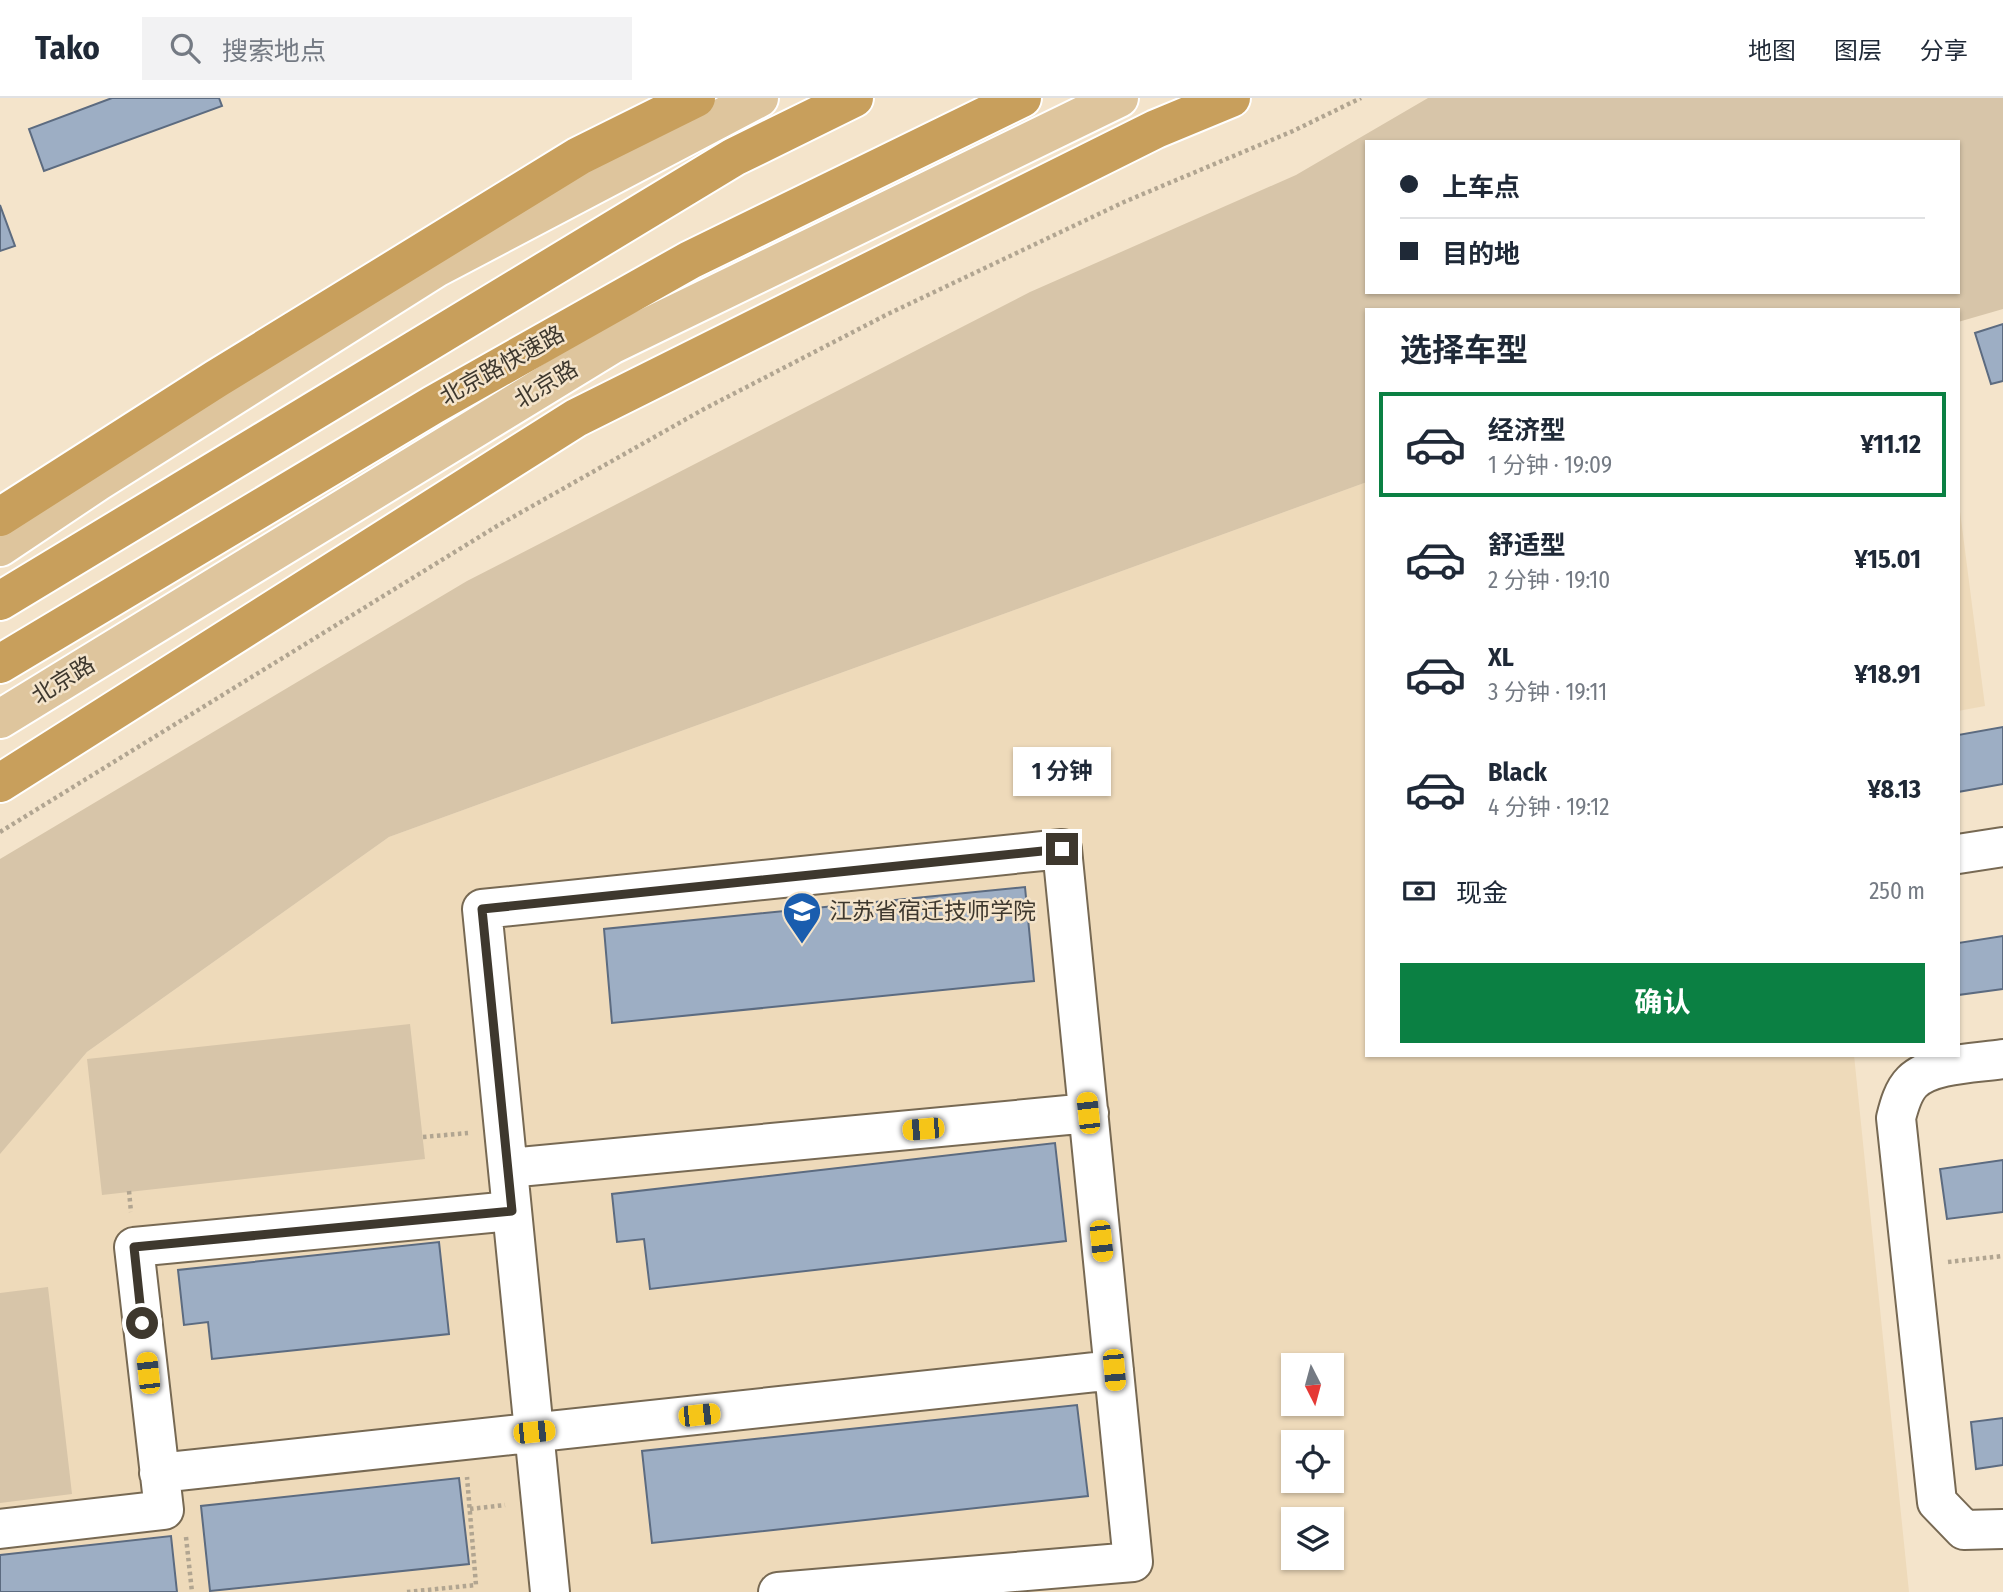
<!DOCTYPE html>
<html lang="zh">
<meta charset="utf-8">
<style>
body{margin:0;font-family:"Fira Sans Condensed","Noto Sans SC",sans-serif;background:#f2f2f3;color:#1f2937;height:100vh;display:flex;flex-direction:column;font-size:26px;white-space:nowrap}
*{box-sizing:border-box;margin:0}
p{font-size:23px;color:#747a83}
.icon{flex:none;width:38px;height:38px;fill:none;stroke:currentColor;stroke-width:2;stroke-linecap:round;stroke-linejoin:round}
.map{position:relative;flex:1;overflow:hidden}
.drawer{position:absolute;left:1365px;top:210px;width:595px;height:749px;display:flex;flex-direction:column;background:#fff;border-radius:0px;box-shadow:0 2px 5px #0004}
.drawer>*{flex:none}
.hud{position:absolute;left:1365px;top:42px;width:595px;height:154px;border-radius:0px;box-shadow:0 2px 5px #0004;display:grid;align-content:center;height:154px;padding:0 35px;background:#fff}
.needle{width:46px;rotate:174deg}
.fabs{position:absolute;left:1281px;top:1255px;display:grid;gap:14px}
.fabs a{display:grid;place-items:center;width:63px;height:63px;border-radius:0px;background:#fff;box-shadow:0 2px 5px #0004;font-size:35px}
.end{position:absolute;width:32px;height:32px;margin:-16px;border:9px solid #3e382e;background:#fff;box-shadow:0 0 0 4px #fff}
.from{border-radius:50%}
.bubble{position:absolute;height:49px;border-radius:0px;background:#fff;box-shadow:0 2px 5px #0004;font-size:23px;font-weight:700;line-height:49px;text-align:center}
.car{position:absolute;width:21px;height:42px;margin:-21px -10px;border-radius:9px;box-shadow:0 0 5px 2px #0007;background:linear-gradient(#f5c518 24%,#345 0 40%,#f5c518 0 76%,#345 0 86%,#f5c518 0)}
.hud b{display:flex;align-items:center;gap:24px;height:66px;font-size:26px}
.hud b+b{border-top:2px solid #e0e1e3}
.hud i{width:18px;height:18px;background:#1f2937}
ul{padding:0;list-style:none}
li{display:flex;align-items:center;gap:21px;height:105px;margin:0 14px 10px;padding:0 21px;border:4px solid transparent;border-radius:0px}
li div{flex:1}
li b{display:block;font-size:26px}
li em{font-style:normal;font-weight:700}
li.active{border-color:#0b8043}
li>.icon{width:63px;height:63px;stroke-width:1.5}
h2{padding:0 35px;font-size:32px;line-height:84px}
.pay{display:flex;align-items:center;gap:18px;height:77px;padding:0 35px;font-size:26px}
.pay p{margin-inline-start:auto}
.button{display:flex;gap:14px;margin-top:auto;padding:14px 35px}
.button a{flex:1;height:80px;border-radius:0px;background:#0b8043;color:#fff;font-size:28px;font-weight:700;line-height:80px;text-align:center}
header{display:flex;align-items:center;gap:42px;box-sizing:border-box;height:98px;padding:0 35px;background:#fff;border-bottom:2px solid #e0e1e3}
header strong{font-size:33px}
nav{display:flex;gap:38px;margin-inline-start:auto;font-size:24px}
.search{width:490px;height:63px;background:#f2f2f3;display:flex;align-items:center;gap:18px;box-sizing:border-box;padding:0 24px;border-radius:0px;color:#747a83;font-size:26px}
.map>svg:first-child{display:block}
.built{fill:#eedaba;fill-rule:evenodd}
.green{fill:#d7c5a9;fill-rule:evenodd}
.building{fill:#9daec4;stroke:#5c6b80;stroke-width:2}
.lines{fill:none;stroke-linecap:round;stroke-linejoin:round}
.minor-casing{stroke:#776953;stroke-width:42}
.major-casing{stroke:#fff;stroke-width:42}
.highway-casing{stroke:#fff;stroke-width:42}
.path{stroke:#b1a591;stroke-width:4.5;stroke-dasharray:3.5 3.5;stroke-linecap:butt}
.minor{stroke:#fff;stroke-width:38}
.major{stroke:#dec59d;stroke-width:38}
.highway{stroke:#c89f5c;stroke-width:38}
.route{stroke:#3e382e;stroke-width:9}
.labels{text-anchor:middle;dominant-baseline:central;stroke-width:5;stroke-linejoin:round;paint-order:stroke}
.street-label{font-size:23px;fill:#3e382e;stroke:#f4e4cb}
.poi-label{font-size:23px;fill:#3e382e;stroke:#f4e4cb;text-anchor:start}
</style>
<header>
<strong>Tako</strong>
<div class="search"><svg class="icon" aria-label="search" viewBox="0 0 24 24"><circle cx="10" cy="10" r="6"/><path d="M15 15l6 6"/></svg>搜索地点</div>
<nav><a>地图</a><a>图层</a><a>分享</a></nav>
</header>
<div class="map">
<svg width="2003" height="1494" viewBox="0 0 2003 1494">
<rect width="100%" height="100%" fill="#f4e4cb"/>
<!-- built -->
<path class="built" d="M1367,384V957H1854L1909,1494H0V1055L87,954L389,739ZM1293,1267H1332V1306H1293ZM1293,1344H1332V1382H1293ZM1293,1421H1332V1460H1293Z
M1958,398L1985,608L1958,613Z"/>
<!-- green -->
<path class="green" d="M1428,0H2003V211L1958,224V212H1367V384L389,739L87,954L0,1056V761L467,483L1030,194L1296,77ZM1367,44H1958V194H1367Z
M410,926L425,1061L102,1097L87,961Z
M48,1189L72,1396L0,1405V1195Z"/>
<!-- building -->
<path class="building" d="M112,0H219L222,8L44,73L29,31Z
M0,107L15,148L0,153Z
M2003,226V283L1991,286L1975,235Z
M2003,629V686L1958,694V637Z
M1025,789L1034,883L612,925L604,831Z
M2003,838V891L1958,897V845Z
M1055,1045L1066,1143L650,1191L644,1141L617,1144L612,1096Z
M2003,1062V1114L1947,1121L1940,1071Z
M439,1144L449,1236L212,1261L208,1224L184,1227L178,1172Z
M1077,1307L1088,1398L652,1445L642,1353Z
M2003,1320V1367L1976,1371L1971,1324Z
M459,1380L469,1466L210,1493L201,1408Z
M171,1438L177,1494H0V1457Z"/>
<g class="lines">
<!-- minor casing -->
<g class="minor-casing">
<path id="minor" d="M1958,756L2003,749
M2003,961C1977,965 1931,965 1912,984C1903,993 1899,1008 1896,1020L1937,1404L1964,1432L2003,1431
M508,1070L1089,1015
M159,1375L1114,1272
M0,1431L164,1412L134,1149L511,1113
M550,1494L482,811L1062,751L1133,1464L778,1494"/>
</g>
<!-- major casing -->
<g class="major-casing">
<path id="major" d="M0,449L97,384L436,170L759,0
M0,621L611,247L1119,0"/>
</g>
<!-- highway casing -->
<g class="highway-casing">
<path id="highway" d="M0,419L216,281L579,58L696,0
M0,503L734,59L854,0
M0,566L433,307L690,162L1022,0
M0,685L576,320L1156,31L1231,0"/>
</g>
<!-- path -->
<path class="path" d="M0,734L497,428L704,311L886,217L1124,104L1293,33L1361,0
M423,1039L468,1035
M129,1093L131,1114
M1948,1164L2003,1158
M470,1411L505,1407
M186,1439L192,1494
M407,1494L476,1487L467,1379"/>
<!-- minor -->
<use href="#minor" class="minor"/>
<!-- major -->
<use href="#major" class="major"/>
<!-- highway -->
<use href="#highway" class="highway"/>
</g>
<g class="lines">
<!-- route -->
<path class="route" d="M142,1225L134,1149L512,1113L482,811L1062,751"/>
</g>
<!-- icons -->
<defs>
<g id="school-pin" transform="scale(2.0125)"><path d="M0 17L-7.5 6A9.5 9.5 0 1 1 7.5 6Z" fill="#1a5dae" stroke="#f4e4cb"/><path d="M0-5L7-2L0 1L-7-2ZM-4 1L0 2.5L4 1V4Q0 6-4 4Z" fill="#fff"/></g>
</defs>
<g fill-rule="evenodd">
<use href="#school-pin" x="802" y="813"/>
</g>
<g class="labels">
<!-- street labels -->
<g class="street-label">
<text transform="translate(502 267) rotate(-29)">北京路快速路</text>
<text transform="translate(546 286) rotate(-31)">北京路</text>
<text transform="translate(63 582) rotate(-32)">北京路</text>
</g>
<!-- poi labels -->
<g class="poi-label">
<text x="829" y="813">江苏省宿迁技师学院</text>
</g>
</g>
</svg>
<div class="fabs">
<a><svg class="needle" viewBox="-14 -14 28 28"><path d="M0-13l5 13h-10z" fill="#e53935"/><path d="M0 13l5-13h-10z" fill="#747a83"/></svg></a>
<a><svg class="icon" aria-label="locate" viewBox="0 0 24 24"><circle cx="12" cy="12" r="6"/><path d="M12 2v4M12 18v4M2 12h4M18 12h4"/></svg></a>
<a><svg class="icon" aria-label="layers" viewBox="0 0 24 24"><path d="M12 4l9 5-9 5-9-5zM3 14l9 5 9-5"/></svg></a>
</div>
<i class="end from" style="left:142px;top:1225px"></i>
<i class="end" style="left:1062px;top:751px"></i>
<div class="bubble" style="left:1013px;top:649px;width:98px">1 分钟</div>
<i class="car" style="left:1088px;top:1015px;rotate:354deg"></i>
<i class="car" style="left:923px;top:1031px;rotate:265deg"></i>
<i class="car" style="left:1101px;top:1143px;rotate:174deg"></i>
<i class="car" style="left:1114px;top:1272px;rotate:175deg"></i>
<i class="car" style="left:148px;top:1275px;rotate:354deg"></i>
<i class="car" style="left:699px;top:1317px;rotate:84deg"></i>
<i class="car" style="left:534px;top:1334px;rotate:84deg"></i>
<div class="hud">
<b><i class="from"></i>上车点</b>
<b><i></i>目的地</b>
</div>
<section class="drawer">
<h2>选择车型</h2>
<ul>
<li class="active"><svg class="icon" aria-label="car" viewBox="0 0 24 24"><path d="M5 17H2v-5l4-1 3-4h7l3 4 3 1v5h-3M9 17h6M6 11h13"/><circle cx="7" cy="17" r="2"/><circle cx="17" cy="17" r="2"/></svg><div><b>经济型</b><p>1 分钟 · 19:09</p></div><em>¥11.12</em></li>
<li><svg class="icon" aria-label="car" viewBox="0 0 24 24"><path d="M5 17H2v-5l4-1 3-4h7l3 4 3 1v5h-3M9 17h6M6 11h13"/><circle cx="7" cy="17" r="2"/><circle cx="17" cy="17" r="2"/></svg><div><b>舒适型</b><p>2 分钟 · 19:10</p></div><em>¥15.01</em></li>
<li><svg class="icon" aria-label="car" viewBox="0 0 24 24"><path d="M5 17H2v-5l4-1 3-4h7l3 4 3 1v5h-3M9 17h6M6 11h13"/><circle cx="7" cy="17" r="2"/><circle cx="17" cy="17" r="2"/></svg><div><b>XL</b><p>3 分钟 · 19:11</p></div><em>¥18.91</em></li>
<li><svg class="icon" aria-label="car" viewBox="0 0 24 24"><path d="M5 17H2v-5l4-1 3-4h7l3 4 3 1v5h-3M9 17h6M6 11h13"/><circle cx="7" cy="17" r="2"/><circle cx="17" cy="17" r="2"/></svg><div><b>Black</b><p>4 分钟 · 19:12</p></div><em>¥8.13</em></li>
</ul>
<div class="pay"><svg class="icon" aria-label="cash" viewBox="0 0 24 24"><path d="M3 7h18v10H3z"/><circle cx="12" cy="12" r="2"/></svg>现金<p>250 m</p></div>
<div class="button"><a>确认</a></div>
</section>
</div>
